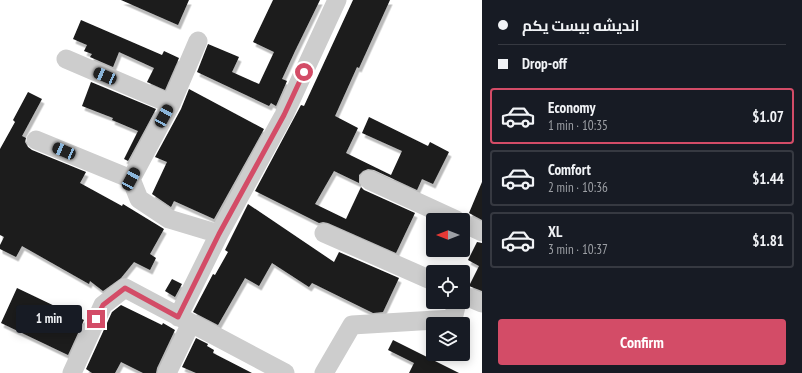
<!DOCTYPE html>
<meta charset="utf-8">
<style>
body{margin:0;font-family:"PT Sans Narrow",Cairo,sans-serif;background:#20242c;color:#f1f3f6;height:100vh;display:flex;flex-direction:column;font-size:15px;white-space:nowrap}
*{box-sizing:border-box;margin:0}
p{font-size:13px;color:#9ea1a6}
.icon{flex:none;width:22px;height:22px;fill:none;stroke:currentColor;stroke-width:2;stroke-linecap:round;stroke-linejoin:round}
.map{position:relative;flex:1;overflow:hidden}
.side{display:flex;flex-direction:column;background:#171b24;width:320px}
.side>*{flex:none}
.banner{display:grid;align-content:center;height:88px;padding:0 16px;background:#171b24}
.needle{width:26px;rotate:270deg}
.tools{position:absolute;left:426px;top:213px;display:grid;gap:8px}
.tools a{display:grid;place-items:center;width:44px;height:44px;border-radius:4px;background:#171b24;box-shadow:0 2px 10px #0003;font-size:20px}
.end{position:absolute;width:18px;height:18px;margin:-9px;border:5px solid #d34c67;background:#fff;box-shadow:0 0 0 2px #fff}
.from{border-radius:50%}
.bubble{position:absolute;height:28px;border-radius:4px;background:#171b24;box-shadow:0 2px 10px #0003;font-size:13px;font-weight:700;line-height:28px;text-align:center}
.car{position:absolute;width:12px;height:24px;margin:-12px -6px;border-radius:5px;box-shadow:0 0 3px 1px #0007;background:linear-gradient(#222 24%,#8ab4d8 0 40%,#222 0 76%,#8ab4d8 0 86%,#222 0)}
.banner b{display:flex;align-items:center;gap:14px;height:38px;font-size:15px}
.banner b+b{border-top:1px solid #363941}
.banner i{width:10px;height:10px;background:#f1f3f6}
ul{padding:0;list-style:none}
li{display:flex;align-items:center;gap:12px;height:56px;margin:0 8px 6px;padding:0 8px;border:2px solid #363941;border-radius:4px}
li div{flex:1}
li b{display:block;font-size:15px}
li em{font-style:normal;font-weight:700}
li.on{border-color:#d34c67}
li>.icon{width:36px;height:36px;stroke-width:1.5}
.cta{display:flex;gap:8px;margin-top:auto;padding:8px 16px}
.cta a{flex:1;height:46px;border-radius:4px;background:#d34c67;color:#fff;font-size:16px;font-weight:700;line-height:46px;text-align:center}
main{display:flex;flex:1;min-height:0}
.map>svg:first-child{display:block}
.building{fill:#1a1a1a;filter:url(#shadow)}
.lines{fill:none;stroke-linecap:round;stroke-linejoin:round}
.minor{stroke:#cdcdcd;stroke-width:19}
.route{stroke:#d34c67;stroke-width:5}
</style>
<main>
<div class="map">
<svg width="482" height="373" viewBox="0 0 482 373">
<defs>
<filter id="shadow"><feDropShadow dx="2.5" dy="4.5" stdDeviation="0" flood-color="#0004"/></filter>
</defs>
<rect width="100%" height="100%" fill="#fff"/>
<!-- building -->
<path class="building" d="M121,0H189L178,25Z
M273,0H320L295,51L282,79L287,81L276,106L271,103L269,106L197,72L208,44L239,57L232,72L259,84L274,52L253,42Z
M353,0H390L359,68L357,67L335,116L358,128L346,153L391,175L402,151L362,133L369,117L428,146L430,142L449,152L433,184L422,179L417,190L374,170L368,169L363,171L359,175V183L334,171L315,204L346,219L361,187L364,190L415,213L396,253L328,223L323,222L319,223L255,191L301,105L304,106Z
M81,20L162,55L164,51L179,58L165,90L147,82L154,68L119,52L113,67L90,57L92,54L84,51L87,45L73,39Z
M91,82L156,109L128,161L124,159L138,131L112,120L113,118L82,106Z
M189,89L264,129L214,219L174,201L171,207L152,194L167,162L155,157L181,109Z
M28,92L42,99L22,136L26,138L25,142L28,147L32,150L86,172L80,183L122,206L123,204L164,229L150,254L156,258L150,270L134,262L121,278L103,291L90,281L89,284L22,246L16,257L0,249V245L4,237L0,235V149L15,122L13,120Z
M482,182V220L469,213Z
M248,204L334,262L339,252L399,278L383,312L373,313L312,283L309,287L272,263L259,286L245,278L218,325L193,312L213,274L215,275L228,252L225,250Z
M477,242L482,243V291L469,286L479,266L468,260Z
M172,279L182,284L175,297L165,291Z
M17,288L84,320L68,355L1,323Z
M121,305L162,325L163,323L175,330L157,368L156,373H143L121,362L115,373H92L86,369L112,312Z
M196,338L208,344L207,346L214,350L213,353L252,373H196L182,367Z
M393,340L459,373H409L414,363L388,350Z"/>
<g class="lines">
<!-- minor -->
<path class="minor" d="M66,59L171,104
M36,140L131,179L139,199L169,219L219,234
M131,179L171,104L198,41
M369,180L456,220
M463,223L482,232
M324,233L433,281
M463,295L482,303
M178,317L219,234L284,115L337,0
M72,373L103,305L125,288L285,373
M167,373L191,323
M324,373L352,325L453,319L457,302"/>
</g>
<g class="lines">
<!-- route -->
<path class="route" d="M96,319L103,305L125,288L178,317L219,234L284,115L304,72"/>
</g>
</svg>
<div class="tools">
<a><svg class="needle" viewBox="-14 -14 28 28"><path d="M0-13l5 13h-10z" fill="#e53935"/><path d="M0 13l5-13h-10z" fill="#9ea1a6"/></svg></a>
<a><svg class="icon" aria-label="locate" viewBox="0 0 24 24"><circle cx="12" cy="12" r="6"/><path d="M12 2v4M12 18v4M2 12h4M18 12h4"/></svg></a>
<a><svg class="icon" aria-label="layers" viewBox="0 0 24 24"><path d="M12 4l9 5-9 5-9-5zM3 14l9 5 9-5"/></svg></a>
</div>
<i class="end from" style="left:304px;top:72px"></i>
<i class="end" style="left:96px;top:319px"></i>
<div class="bubble" style="left:16px;top:305px;width:66px">1 min</div>
<i class="car" style="left:105px;top:76px;rotate:293deg"></i>
<i class="car" style="left:164px;top:116px;rotate:28deg"></i>
<i class="car" style="left:64px;top:151px;rotate:293deg"></i>
<i class="car" style="left:131px;top:179px;rotate:28deg"></i>
</div>
<section class="side">
<div class="banner">
<b><i class="from"></i>اندیشه بیست یکم</b>
<b><i></i>Drop-off</b>
</div>
<ul>
<li class="on"><svg class="icon" aria-label="car" viewBox="0 0 24 24"><path d="M5 17H2v-5l4-1 3-4h7l3 4 3 1v5h-3M9 17h6M6 11h13"/><circle cx="7" cy="17" r="2"/><circle cx="17" cy="17" r="2"/></svg><div><b>Economy</b><p>1 min · 10:35</p></div><em>$1.07</em></li>
<li><svg class="icon" aria-label="car" viewBox="0 0 24 24"><path d="M5 17H2v-5l4-1 3-4h7l3 4 3 1v5h-3M9 17h6M6 11h13"/><circle cx="7" cy="17" r="2"/><circle cx="17" cy="17" r="2"/></svg><div><b>Comfort</b><p>2 min · 10:36</p></div><em>$1.44</em></li>
<li><svg class="icon" aria-label="car" viewBox="0 0 24 24"><path d="M5 17H2v-5l4-1 3-4h7l3 4 3 1v5h-3M9 17h6M6 11h13"/><circle cx="7" cy="17" r="2"/><circle cx="17" cy="17" r="2"/></svg><div><b>XL</b><p>3 min · 10:37</p></div><em>$1.81</em></li>
</ul>
<div class="cta"><a>Confirm</a></div>
</section>
</main>
